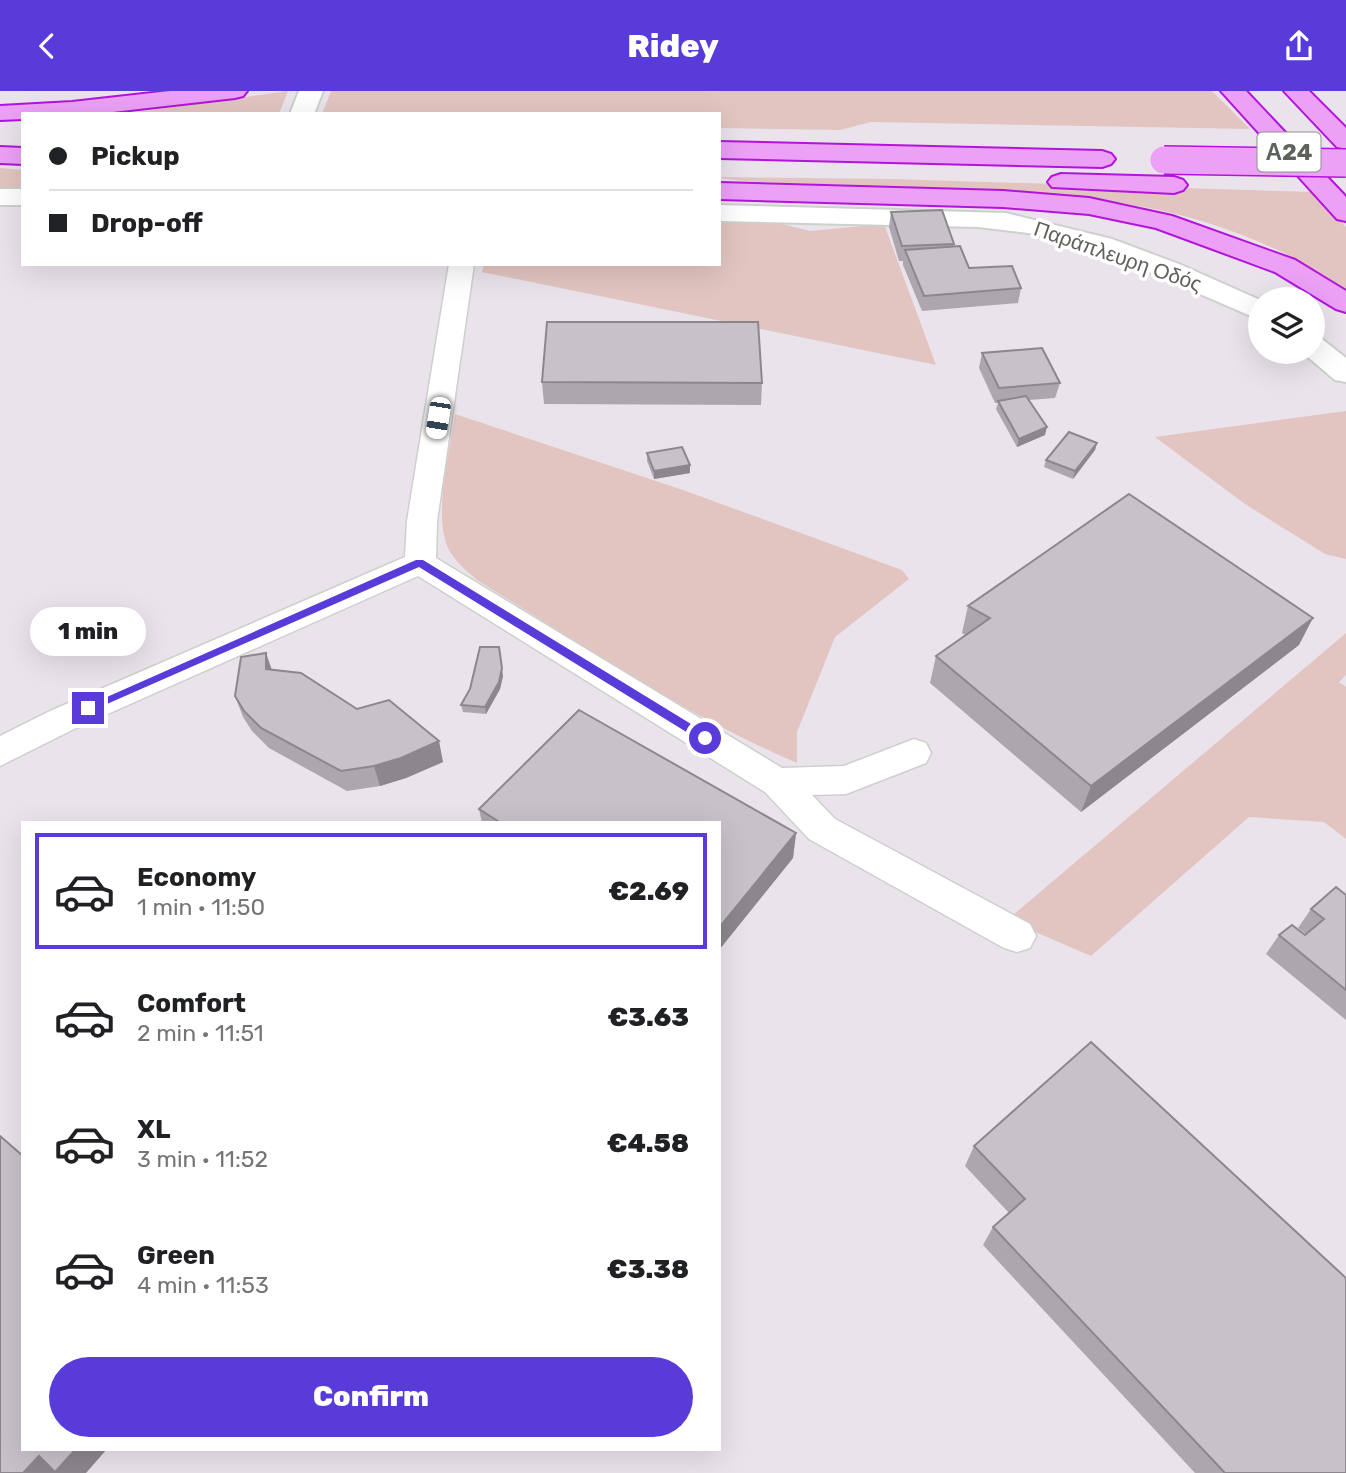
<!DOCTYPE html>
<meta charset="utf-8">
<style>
body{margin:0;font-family:Rubik,sans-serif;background:#f2f2f2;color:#202124;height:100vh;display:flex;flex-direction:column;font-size:26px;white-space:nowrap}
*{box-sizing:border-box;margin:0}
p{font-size:23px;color:#757577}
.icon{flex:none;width:38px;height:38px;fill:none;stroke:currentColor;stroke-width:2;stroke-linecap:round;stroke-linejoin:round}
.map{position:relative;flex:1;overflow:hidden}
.sheet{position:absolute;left:21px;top:730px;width:700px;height:630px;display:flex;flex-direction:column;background:#fff;border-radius:0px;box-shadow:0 7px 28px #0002}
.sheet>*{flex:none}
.guide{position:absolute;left:21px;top:21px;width:700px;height:154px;border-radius:0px;box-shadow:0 7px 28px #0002;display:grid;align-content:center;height:154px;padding:0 28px;background:#fff}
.tools{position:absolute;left:1248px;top:196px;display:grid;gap:14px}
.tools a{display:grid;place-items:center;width:77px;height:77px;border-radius:50%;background:#fff;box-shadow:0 7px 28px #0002;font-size:35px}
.end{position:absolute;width:32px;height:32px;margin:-16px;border:9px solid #593bd9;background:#fff;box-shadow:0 0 0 4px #fff}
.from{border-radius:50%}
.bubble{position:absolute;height:49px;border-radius:24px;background:#fff;box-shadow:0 7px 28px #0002;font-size:23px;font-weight:800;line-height:49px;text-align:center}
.car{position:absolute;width:21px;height:42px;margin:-21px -10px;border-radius:9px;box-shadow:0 0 5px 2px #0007;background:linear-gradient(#fff 24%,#345 0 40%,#fff 0 76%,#345 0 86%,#fff 0)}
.guide b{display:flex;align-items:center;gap:24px;height:66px;font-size:26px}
.guide b+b{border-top:2px solid #e0e0e0}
.guide i{width:18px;height:18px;background:#202124}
ul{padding:12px 0 0;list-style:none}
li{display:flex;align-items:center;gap:21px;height:116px;margin:0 14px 10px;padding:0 14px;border:4px solid transparent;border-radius:0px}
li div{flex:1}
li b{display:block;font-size:26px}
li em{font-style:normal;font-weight:800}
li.current{border-color:#593bd9}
li>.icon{width:63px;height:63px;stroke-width:1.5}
.primary-button{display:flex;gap:14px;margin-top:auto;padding:14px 28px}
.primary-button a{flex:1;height:80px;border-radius:42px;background:#593bd9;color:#fff;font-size:28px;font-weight:800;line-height:80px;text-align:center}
header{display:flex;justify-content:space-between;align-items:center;height:91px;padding:0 28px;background:#593bd9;color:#fff;font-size:32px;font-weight:800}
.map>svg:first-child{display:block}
.green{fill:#e2c5c1}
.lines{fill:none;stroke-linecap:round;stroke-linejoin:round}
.minor-casing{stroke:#ccd1cb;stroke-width:3}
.tertiary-casing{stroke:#ccd1cb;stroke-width:4}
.trunk-casing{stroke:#b214db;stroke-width:4}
.minor{fill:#fff;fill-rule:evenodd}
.tertiary{fill:#fff;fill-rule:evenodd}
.trunk{fill:#eca0f6;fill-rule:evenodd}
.trunk-bridge-casing{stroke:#b214db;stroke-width:30;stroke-linecap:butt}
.trunk-bridge{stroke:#eca0f6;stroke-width:27}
.wall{fill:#aca6ae}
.shaded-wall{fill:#8c878d}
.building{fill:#c8c1ca;stroke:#8c878d;stroke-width:2}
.route{fill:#593bd9}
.labels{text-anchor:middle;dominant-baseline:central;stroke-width:7;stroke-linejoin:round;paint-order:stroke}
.far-street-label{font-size:21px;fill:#5d625b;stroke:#fff}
.shield{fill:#fff;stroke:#8e918c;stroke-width:2}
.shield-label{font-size:23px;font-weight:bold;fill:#5d625b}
</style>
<header><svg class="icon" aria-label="back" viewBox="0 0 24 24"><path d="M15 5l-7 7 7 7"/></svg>Ridey<svg class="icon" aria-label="share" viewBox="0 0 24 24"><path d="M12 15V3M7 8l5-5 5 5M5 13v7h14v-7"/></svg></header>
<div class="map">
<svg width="1346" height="1382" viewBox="0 0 1346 1382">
<rect width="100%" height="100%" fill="#ebe3ec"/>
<!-- green -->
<path class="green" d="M288,0L279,23H123Z
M331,0H1212L1250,38L871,31L840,39L719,37V23H322Z
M0,77L23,79V98H0Z
M719,86L892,88L1314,101L1346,136V198C1188,92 1026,102 845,94C823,93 731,92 719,86Z
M719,130L778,132L810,140L884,133L936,274L482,181L484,173H719Z
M1346,320V468L1325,463L1245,413L1155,346Z
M455,323L683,399L902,479L909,488L835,546L797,641V672C686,625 580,552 477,489C466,479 455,471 448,457C433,423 450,360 455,323Z
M1346,542V584L1339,591L1346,596V748L1324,731L1249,726L1091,865L1007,829Z"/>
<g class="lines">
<!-- minor casing -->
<g class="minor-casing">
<path id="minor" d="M449,173H474L437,430L436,467L782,677L844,675L914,648L926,652L931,662L926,672L846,703L812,704L835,728L1030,833L1036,845L1030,857L1017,861L1004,857L809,748L765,701L418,485L74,638L0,675V645L50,620L405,466L407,430Z"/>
</g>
<!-- tertiary casing -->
<g class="tertiary-casing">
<path id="tertiary" d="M299,0H323L314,23H290Z
M0,98H23V114H0Z
M719,114L1006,122L1112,148L1179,173L1260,209V229L1126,171L1036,143L978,136L719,130Z
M1312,245L1322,248L1346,267V291L1335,289L1302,261H1312Z"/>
</g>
<!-- trunk casing -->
<g class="trunk-casing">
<path id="trunk" d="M170,0H247L243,5L235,7L95,23H23V28L0,29V15L72,11Z
M1221,0H1246L1346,106V130L1337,128Z
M1284,0H1309L1346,37V58L1337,56Z
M719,51L1102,60L1111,63L1115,68L1111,73L1102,76L719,67Z
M0,56L23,57V73L0,72Z
M1061,83L1174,86L1183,89L1187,94L1183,99L1174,102L1052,96L1048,91L1052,86Z
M719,92L1003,100L1089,107L1172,125L1295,169L1346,200V221L1336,218L1275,181L1156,137L1089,123L1003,116L719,108Z"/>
</g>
<!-- minor -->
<use href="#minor" class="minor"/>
<!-- tertiary -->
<use href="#tertiary" class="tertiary"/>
<!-- trunk -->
<use href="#trunk" class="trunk"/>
<!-- trunk-bridge casing -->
<g class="trunk-bridge-casing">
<path id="trunk-bridge" d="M1164,69L1346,72"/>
</g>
<!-- trunk-bridge -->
<use href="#trunk-bridge" class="trunk-bridge"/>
</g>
<!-- wall -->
<path class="wall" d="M891,121L954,153V156L969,177L1021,197L1018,212L922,220L903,174V170H899L889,136Z
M982,262L1060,292L1055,307L1029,309L1045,344L1017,356L996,318L998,312H995L979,277Z
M542,291L762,292L761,314L544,313Z
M1097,352L1095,359L1073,388L1044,376L1046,369Z
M647,362L690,374V382L654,388L647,370Z
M968,515L1299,554L1081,721L930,592L936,565L965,544L962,542Z
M266,562L272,579L357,618L443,671L406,687L380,695L347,700L269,657L252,640L243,626L235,605Z
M503,585L500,598L486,623L463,621L461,614Z
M579,619L796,742L793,767L719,859V732H482L479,718Z
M1346,804V929L1266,863L1279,844H1305L1306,843L1298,837L1311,818Z
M974,1055L1346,1382H1195L983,1154L993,1136L1009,1122L965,1075Z"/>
<!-- shaded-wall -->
<path class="shaded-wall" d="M1047,336L1045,344L1017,356L1019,348Z
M1097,352L1095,359L1073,388L1075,380Z
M690,374V382L654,388V380Z
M1313,527L1299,554L1081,721L1091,695Z
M499,556L503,585L500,598L486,623L485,616Z
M266,562L273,583L266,578Z
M439,650L443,671L406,687L380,695L374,675Z
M796,742L793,767L719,859V837Z
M76,1358H107L86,1382H23L39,1365Z"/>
<!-- building -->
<path class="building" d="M942,119L954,153L902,155L891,121Z
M960,155L969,177L1012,175L1021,197L924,205L905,159Z
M547,231H758L762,292L542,291Z
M1042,257L1060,292L999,297L982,262Z
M1026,305L1047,336L1019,348L998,310Z
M1069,341L1097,352L1075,380L1046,369Z
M682,356L690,374L654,380L647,362Z
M1129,403L1313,527L1091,695L936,565L990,527L968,515Z
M480,556H499L502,577L499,591L485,616L461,614L470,598Z
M266,562V578L301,582L357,618L389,609L439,650L401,667L374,675L341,680L261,637L244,620L235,605L241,566Z
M579,619L796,742L719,837V732H501L479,718Z
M1336,796L1346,804V899L1279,844L1292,834L1305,844L1324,828L1311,818Z
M1091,951L1346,1187V1382H1225L993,1136L1025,1108L974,1055Z
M0,1045L23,1065V1358H76L55,1381L39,1365L23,1382H0Z"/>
<!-- route -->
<path class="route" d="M416,469H423L709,644V650H701L419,476L91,620H84L82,617Z"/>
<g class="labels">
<!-- far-street labels -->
<g class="far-street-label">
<text transform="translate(1118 165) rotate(19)">Παράπλευρη Οδός</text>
</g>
<!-- shield labels -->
<rect class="shield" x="1257.5" y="41.5" width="63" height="39" rx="5"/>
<g class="shield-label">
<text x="1289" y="61">Α24</text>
</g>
</g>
</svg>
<div class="tools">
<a><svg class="icon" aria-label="layers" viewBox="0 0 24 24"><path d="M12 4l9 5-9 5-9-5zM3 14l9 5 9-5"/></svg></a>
</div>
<i class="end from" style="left:705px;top:647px"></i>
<i class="end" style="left:88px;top:617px"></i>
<div class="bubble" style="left:30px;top:516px;width:116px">1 min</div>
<i class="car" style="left:438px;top:327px;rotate:189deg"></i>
<div class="guide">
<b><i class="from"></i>Pickup</b>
<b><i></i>Drop-off</b>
</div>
<section class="sheet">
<ul>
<li class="current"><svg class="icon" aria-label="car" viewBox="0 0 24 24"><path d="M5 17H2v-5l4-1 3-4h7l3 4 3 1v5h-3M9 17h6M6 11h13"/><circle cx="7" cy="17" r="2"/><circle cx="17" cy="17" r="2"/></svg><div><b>Economy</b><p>1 min · 11:50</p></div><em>€2.69</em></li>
<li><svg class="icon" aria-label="car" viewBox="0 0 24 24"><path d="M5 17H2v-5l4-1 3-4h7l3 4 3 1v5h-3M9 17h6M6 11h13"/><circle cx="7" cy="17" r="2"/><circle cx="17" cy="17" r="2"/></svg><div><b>Comfort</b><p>2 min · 11:51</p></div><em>€3.63</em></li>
<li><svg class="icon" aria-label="car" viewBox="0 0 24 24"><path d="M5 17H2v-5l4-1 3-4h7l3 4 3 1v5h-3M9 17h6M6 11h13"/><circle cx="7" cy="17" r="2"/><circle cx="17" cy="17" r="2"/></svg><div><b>XL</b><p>3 min · 11:52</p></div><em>€4.58</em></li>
<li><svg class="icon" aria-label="car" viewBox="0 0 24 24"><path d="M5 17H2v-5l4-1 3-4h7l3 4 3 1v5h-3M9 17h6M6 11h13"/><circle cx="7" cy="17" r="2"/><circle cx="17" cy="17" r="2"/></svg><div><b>Green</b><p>4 min · 11:53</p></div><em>€3.38</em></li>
</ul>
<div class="primary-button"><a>Confirm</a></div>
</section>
</div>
